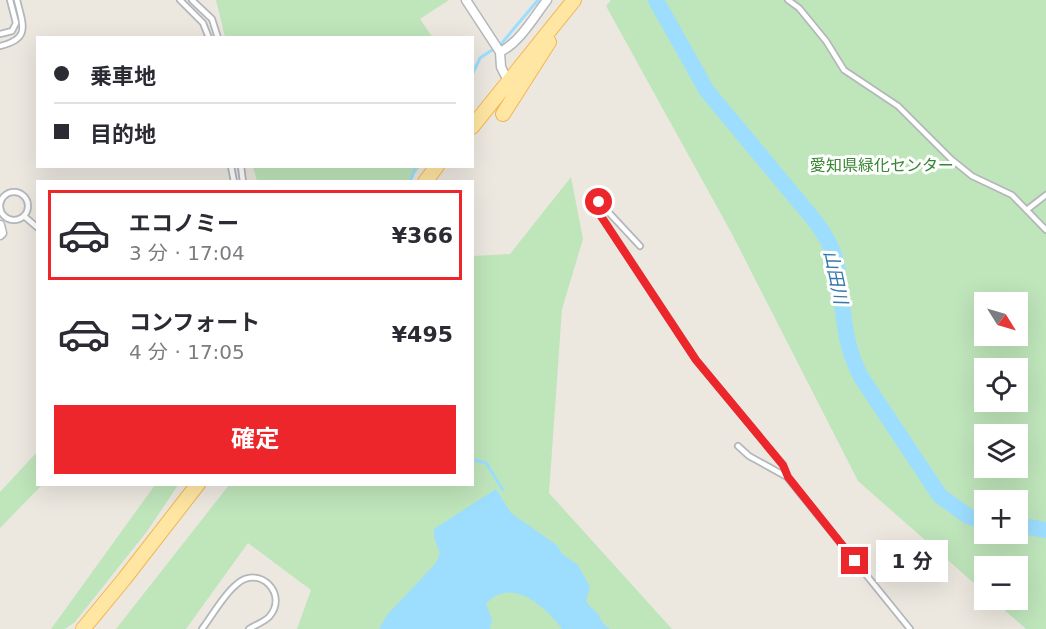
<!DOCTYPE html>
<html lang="ja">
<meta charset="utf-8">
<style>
body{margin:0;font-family:"DejaVu Sans","Noto Sans JP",sans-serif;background:#f7f7f7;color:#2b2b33;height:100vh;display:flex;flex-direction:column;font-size:22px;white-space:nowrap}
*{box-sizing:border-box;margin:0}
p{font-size:20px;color:#7c7c81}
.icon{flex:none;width:33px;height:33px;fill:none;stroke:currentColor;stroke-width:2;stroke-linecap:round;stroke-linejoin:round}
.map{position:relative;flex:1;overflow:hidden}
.details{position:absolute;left:36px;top:180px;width:438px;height:306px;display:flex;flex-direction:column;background:#fff;border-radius:0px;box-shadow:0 6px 24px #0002}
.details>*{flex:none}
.top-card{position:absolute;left:36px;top:36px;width:438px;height:132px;border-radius:0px;box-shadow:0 6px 24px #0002;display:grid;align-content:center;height:132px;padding:0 18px;background:#fff}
.needle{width:39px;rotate:127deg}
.tools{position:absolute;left:974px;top:292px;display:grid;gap:12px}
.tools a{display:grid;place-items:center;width:54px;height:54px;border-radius:0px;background:#fff;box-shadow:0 6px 24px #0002;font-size:30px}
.end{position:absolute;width:27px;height:27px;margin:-14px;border:8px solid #ec262b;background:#fff;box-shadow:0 0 0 3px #fff}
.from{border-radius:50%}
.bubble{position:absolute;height:42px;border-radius:0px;background:#fff;box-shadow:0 6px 24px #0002;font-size:20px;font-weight:700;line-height:42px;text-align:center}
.top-card b{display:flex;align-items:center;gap:21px;height:57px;font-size:22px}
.top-card b+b{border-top:2px solid #e1e1e2}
.top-card i{width:15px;height:15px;background:#2b2b33}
ul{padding:10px 0 0;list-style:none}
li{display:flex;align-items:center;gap:18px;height:90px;margin:0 12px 9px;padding:0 6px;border:3px solid transparent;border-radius:0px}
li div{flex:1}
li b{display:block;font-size:22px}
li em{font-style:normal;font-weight:700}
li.active{border-color:#ec262b}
li>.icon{width:54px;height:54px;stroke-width:1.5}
.action{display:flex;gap:12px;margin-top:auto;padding:12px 18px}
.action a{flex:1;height:69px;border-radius:0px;background:#ec262b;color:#fff;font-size:24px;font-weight:700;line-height:69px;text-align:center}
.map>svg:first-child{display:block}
.green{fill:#bfe5bb;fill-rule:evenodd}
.water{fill:#9ddeff}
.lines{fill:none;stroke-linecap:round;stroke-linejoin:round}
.stream{stroke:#9ddeff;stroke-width:3}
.river{stroke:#9ddeff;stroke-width:16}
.service-casing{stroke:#b3b7bb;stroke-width:8}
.minor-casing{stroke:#b3b7bb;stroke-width:11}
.primary-casing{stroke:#f4b551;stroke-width:16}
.service{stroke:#fff;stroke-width:4.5}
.minor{stroke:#fff;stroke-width:8}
.primary{stroke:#ffe6a2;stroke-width:14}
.route{stroke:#ec262b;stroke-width:8}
.labels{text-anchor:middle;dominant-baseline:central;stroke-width:6;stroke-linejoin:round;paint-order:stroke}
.park-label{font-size:16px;fill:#388633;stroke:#fff}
.water-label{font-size:18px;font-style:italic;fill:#377aa9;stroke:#fff}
</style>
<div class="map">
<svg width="1046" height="629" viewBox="0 0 1046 629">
<rect width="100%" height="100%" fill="#ece8e0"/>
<!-- green -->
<path class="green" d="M216,0H449L420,19L433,38L225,37Z
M611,0H1046V629H1026L993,600H1017V567H984V592L858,481L732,234L606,6ZM984,303H1017V336H984ZM984,369H1017V402H984ZM984,435H1017V468H984ZM984,501H1017V534H984Z
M253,167V166L420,167L408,182L257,181Z
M571,177L583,239L562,309L549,493L672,629H297L311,590L248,543L186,629H116L229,485L472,484L473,256L510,254Z
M37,452L38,484L42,485L0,528V492Z
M155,485H178L148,530L75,622L65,629H51Z"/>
<!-- water -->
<path class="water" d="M496,489L511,513L558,546L562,554L578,565L590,587L586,601C589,607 593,608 597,613C603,621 600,622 610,629H562C546,607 511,575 486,604L492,619L490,629H379L387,615L435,564L440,554L434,537V529Z"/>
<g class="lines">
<!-- stream -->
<path class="stream" d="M472,75L480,58L501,44L538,0
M410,182L416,166
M472,459L486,463L503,490"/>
<!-- river -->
<path class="river" d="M656,0L707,91L815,221C824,233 833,247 836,262C845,305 840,336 861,377L940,496L968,516L984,521
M1017,525L1046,530"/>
<!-- service casing -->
<g class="service-casing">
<path id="service" d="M180,0L203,23L209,38
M192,0L212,19L218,38
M788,0L799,8L826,41L844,70L898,106L951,159L972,176L1012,195L1046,230
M0,34L12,31L16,23L10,0
M0,46C31,39 23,25 17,0
M231,166L234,182
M241,166L243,182
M0 206a14 14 0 1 1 28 0a14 14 0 1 1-28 0Z
M1028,209L1046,195
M24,216L38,228
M640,246L599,202L591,197L589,198L696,360L783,465L787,477L910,629
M738,446L749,456L787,477
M202,629C212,616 224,594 237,584C260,564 289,595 269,617C264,622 255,625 249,629"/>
</g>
<!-- minor casing -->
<g class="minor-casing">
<path id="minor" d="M466,0L500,52L501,67L505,75
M500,52C520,42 534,17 547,0
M0,225L2,233L0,235"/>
</g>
<!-- primary casing -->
<g class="primary-casing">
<path id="primary" d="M503,114L549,42
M472,127L574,0
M425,182L437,166
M83,629L125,578L198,484"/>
</g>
<!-- service -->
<use href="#service" class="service"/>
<!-- minor -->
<use href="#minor" class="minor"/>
<!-- primary -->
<use href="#primary" class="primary"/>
</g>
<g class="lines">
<!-- route -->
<path class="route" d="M599,202L591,197L589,198L696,360L783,465L788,477L855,561"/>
</g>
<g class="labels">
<!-- park labels -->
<g class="park-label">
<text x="882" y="165">愛知県緑化センター</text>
</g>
<!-- water labels -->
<g class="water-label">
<text transform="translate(836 277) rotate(78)">山田川</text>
</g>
</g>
</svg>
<div class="tools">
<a><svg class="needle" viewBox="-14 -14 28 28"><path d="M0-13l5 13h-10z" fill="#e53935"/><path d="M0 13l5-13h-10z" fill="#7c7c81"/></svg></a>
<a><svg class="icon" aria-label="locate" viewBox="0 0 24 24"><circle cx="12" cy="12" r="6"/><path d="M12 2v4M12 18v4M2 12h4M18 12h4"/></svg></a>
<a><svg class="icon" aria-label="layers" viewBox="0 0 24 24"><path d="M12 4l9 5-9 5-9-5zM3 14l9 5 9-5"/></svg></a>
<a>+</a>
<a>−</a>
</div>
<i class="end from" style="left:599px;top:202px"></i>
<i class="end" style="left:855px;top:561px"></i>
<div class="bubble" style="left:876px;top:540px;width:72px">1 分</div>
<div class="top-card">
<b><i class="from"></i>乗車地</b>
<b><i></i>目的地</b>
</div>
<section class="details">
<ul>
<li class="active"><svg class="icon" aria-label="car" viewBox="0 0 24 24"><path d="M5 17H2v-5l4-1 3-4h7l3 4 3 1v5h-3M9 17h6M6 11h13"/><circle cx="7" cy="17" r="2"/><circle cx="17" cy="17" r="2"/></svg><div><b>エコノミー</b><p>3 分 · 17:04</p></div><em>¥366</em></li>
<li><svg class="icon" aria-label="car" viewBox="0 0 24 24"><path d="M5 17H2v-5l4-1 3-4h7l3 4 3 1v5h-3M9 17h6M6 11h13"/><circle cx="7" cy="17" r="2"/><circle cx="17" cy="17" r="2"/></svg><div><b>コンフォート</b><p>4 分 · 17:05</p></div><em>¥495</em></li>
</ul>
<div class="action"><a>確定</a></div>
</section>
</div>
